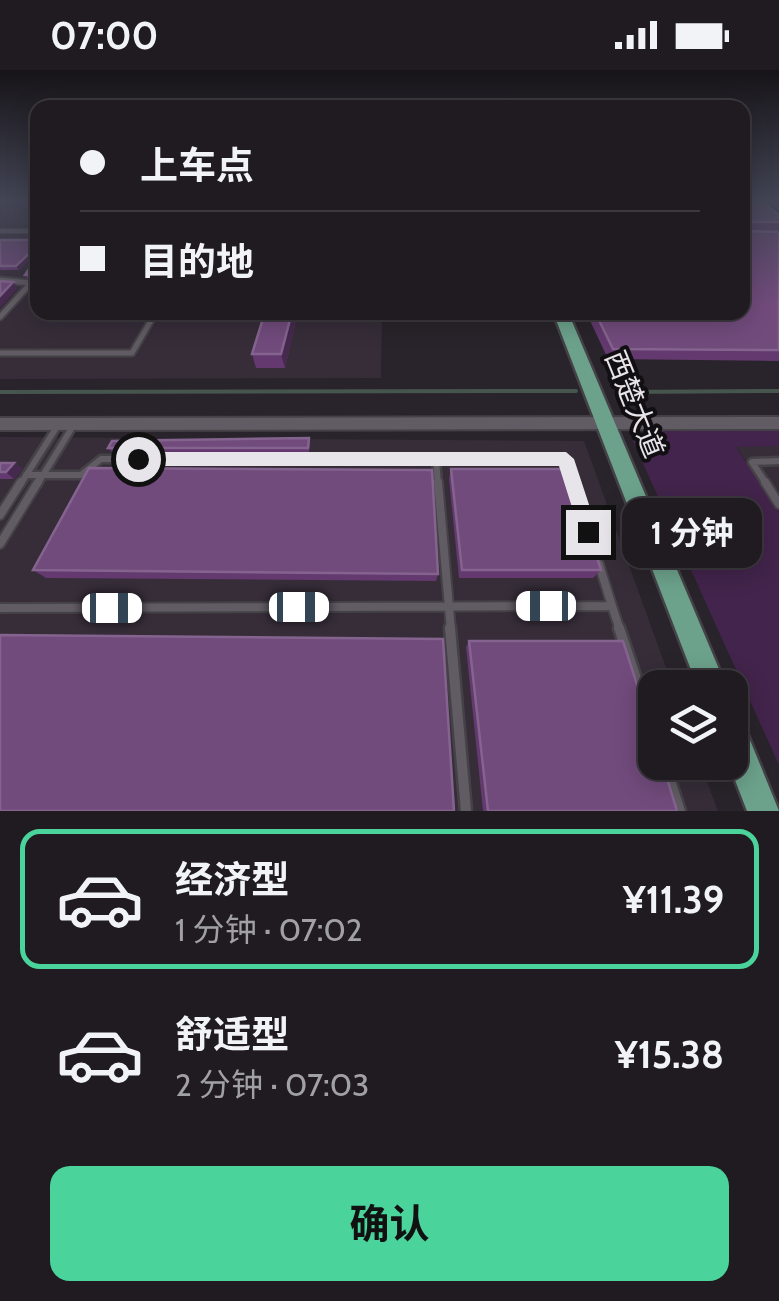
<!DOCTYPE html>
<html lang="zh">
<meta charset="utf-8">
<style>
body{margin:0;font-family:Cabin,"Noto Sans SC",sans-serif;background:#2c282d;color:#f1f3f6;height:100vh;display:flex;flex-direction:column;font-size:38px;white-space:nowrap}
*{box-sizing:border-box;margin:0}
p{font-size:32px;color:#a1a1a5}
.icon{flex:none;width:55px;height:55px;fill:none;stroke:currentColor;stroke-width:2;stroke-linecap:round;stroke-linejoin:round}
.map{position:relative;height:741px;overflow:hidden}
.sheet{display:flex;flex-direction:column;background:#1f1b20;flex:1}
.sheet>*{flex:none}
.banner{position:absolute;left:30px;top:30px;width:720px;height:220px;border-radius:20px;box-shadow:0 5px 25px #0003,0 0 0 2px #3c393e;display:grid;align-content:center;height:220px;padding:0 50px;background:#1f1b20}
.tools{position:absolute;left:638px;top:600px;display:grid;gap:20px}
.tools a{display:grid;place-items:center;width:110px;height:110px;border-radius:20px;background:#1f1b20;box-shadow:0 5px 25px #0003,0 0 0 2px #3c393e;font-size:50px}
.end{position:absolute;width:45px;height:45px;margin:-22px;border:12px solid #e8e5ea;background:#111;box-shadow:0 0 0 5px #111}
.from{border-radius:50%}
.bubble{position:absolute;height:70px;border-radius:20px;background:#1f1b20;box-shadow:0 5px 25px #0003,0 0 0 2px #3c393e;font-size:32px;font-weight:700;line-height:70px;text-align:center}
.car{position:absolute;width:30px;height:60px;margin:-30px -15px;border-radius:12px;box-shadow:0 0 8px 2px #0007;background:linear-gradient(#fff 24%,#345 0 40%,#fff 0 76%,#345 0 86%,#fff 0)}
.banner b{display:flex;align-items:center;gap:35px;height:95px;font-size:38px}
.banner b+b{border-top:2px solid #3c393e}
.banner i{width:25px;height:25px;background:#f1f3f6}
ul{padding:18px 0 0;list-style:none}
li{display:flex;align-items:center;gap:30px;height:140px;margin:0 20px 15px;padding:0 30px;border:5px solid transparent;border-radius:20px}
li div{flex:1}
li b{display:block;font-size:38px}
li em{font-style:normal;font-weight:700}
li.selected{border-color:#4ad49c}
li>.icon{width:90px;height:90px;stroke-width:1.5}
.button{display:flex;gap:20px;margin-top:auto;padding:20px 50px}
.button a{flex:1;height:115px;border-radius:20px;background:#4ad49c;color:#111;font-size:40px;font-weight:700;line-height:115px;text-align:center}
.status{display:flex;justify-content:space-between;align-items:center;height:70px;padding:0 50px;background:#1f1b20;direction:ltr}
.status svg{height:28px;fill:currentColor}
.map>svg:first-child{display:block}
.built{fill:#362d39}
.green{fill:#43244c}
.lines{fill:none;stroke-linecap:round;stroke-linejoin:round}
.stream{stroke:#46564f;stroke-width:4}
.service-far4-casing{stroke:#454247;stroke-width:6}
.service-far3-casing{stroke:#454247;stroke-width:9}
.service-far2-casing{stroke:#454247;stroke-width:11}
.service-far1-casing{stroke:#454247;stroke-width:12}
.service-casing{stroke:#454247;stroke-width:15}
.tertiary-casing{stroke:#454247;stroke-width:4}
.primary-casing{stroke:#454247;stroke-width:5}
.service-far4{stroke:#615b63;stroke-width:4}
.service-far3{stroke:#615b63;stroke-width:5}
.service-far2{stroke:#615b63;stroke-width:6}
.service-far1{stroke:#615b63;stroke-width:8}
.service{stroke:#615b63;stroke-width:10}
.tertiary{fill:#615b63;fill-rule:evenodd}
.primary{fill:#6ca28c;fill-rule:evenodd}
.wall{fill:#63396f}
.shaded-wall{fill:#46294e}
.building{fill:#714b7c;stroke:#84648e;stroke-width:2.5}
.route{fill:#e8e5ea}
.labels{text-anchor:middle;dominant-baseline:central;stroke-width:8;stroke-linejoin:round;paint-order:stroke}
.street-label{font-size:28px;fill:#e8e5ea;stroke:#110f11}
</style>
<div class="status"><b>07:00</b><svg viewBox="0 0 49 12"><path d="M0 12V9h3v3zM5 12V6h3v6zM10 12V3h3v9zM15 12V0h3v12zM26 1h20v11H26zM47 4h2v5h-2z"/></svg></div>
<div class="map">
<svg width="779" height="741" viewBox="0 0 779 741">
<rect width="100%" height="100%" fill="#29242b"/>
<!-- built -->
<path class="built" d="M0,130H37L38,242L382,243L381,308L0,309Z
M0,367L584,371L673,617L655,618V692L700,693L718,741H0Z
M736,376H779V443Z"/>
<!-- green -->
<path class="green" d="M652,360H779V376L736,377L779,443V695L632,369Z"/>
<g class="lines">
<!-- stream -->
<path class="stream" d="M0,322L576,321
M622,322L779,321"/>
<!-- service-far4 casing -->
<g class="service-far4-casing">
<path id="service-far4" d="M0,161H38"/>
</g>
<!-- service-far3 casing -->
<g class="service-far3-casing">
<path id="service-far3" d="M0,210L31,213L0,247
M0,283H132L156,242"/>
</g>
<!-- service-far2 casing -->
<g class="service-far2-casing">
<path id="service-far2" d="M436,389L438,415
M26,405H81L101,389H566L571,406
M20,415L58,355
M37,415L73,356
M767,415L752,392L779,391"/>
</g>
<!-- service-far1 casing -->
<g class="service-far1-casing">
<path id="service-far1" d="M438,412L451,560
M765,412L779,434
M0,445L21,412
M0,474L38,412
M599,494L612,536
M0,538L612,536L620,560"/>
</g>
<!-- service casing -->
<g class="service-casing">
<path id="service" d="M450,558L466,741
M619,558L655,665
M664,692L680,741"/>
</g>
<!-- tertiary casing -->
<g class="tertiary-casing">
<path id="tertiary" d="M779,347V359L0,360V348Z"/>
</g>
<!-- primary casing -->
<g class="primary-casing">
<path id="primary" d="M553,242H568L727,618H698Z
M730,644L741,648L779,741H747L728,692Z"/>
</g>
<!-- service-far4 -->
<use href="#service-far4" class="service-far4"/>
<!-- service-far3 -->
<use href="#service-far3" class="service-far3"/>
<!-- service-far2 -->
<use href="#service-far2" class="service-far2"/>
<!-- service-far1 -->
<use href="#service-far1" class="service-far1"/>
<!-- service -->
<use href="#service" class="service"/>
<!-- tertiary -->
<use href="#tertiary" class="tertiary"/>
<!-- primary -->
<use href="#primary" class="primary"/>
</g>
<!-- wall -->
<path class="wall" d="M9,130H38V132H10Z
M742,130L779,145V291L608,289L586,242H742Z
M767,130H779V140Z
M38,162V182L19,200H0V170H29Z
M38,190V219H34L25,205Z
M298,242L285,298H256L252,284Z
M310,372L309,382H112L108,378Z
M0,393H14L22,399L14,409H0Z
M451,399L601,500L593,508H459L449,409Z
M33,500L438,504L436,511L46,508Z
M469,571L677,741H483L466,577Z"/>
<!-- shaded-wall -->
<path class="shaded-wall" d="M38,175V182L19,200L16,196Z
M13,212L18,218L0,238V226Z
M292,242H298L285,298L281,284Z
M14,393L22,399L14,409L6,402Z"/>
<!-- building -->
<path class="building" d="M742,130H760L779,145V152H747L745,161L779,162V280L613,279L595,242H742Z
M38,162V175L16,196H0V170H29Z
M35,190H38V205H25Z
M0,211L13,212L0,226Z
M265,242H292L281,284H252Z
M309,368L308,378H108L112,371Z
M0,393H14L6,402H0Z
M89,398L432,400L438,504L33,500Z
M451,399H569L601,500H462Z
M0,565L443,569L454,741H0Z
M469,571H623L655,671V692H662L677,741H488Z"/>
<!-- sky -->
<linearGradient id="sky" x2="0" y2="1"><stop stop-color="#171418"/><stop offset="0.56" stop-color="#434555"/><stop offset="1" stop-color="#434555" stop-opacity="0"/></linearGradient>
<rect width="779" height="234" fill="url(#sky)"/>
<!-- route -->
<path class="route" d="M138,382H566L574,389L598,462L588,471L582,469L559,396H138L130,389Z"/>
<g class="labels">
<!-- street labels -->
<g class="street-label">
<text transform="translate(635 334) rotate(68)">西楚大道</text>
</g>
</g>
</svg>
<div class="tools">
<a><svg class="icon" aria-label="layers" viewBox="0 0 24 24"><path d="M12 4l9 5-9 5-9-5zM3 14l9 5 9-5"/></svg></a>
</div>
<i class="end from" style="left:138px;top:389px"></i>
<i class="end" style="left:588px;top:462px"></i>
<div class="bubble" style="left:622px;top:428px;width:140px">1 分钟</div>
<i class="car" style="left:546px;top:536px;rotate:270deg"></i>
<i class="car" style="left:299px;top:537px;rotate:90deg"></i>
<i class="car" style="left:112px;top:538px;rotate:90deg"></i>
<div class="banner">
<b><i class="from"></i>上车点</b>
<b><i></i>目的地</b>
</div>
</div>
<section class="sheet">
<ul>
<li class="selected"><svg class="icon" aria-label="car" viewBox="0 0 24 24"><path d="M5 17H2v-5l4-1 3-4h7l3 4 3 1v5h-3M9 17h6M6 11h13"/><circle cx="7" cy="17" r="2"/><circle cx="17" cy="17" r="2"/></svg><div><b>经济型</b><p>1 分钟 · 07:02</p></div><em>¥11.39</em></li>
<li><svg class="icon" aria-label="car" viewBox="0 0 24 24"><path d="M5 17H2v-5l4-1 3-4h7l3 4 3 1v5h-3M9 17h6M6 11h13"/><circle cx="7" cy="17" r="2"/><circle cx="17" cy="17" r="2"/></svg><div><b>舒适型</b><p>2 分钟 · 07:03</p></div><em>¥15.38</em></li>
</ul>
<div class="button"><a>确认</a></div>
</section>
